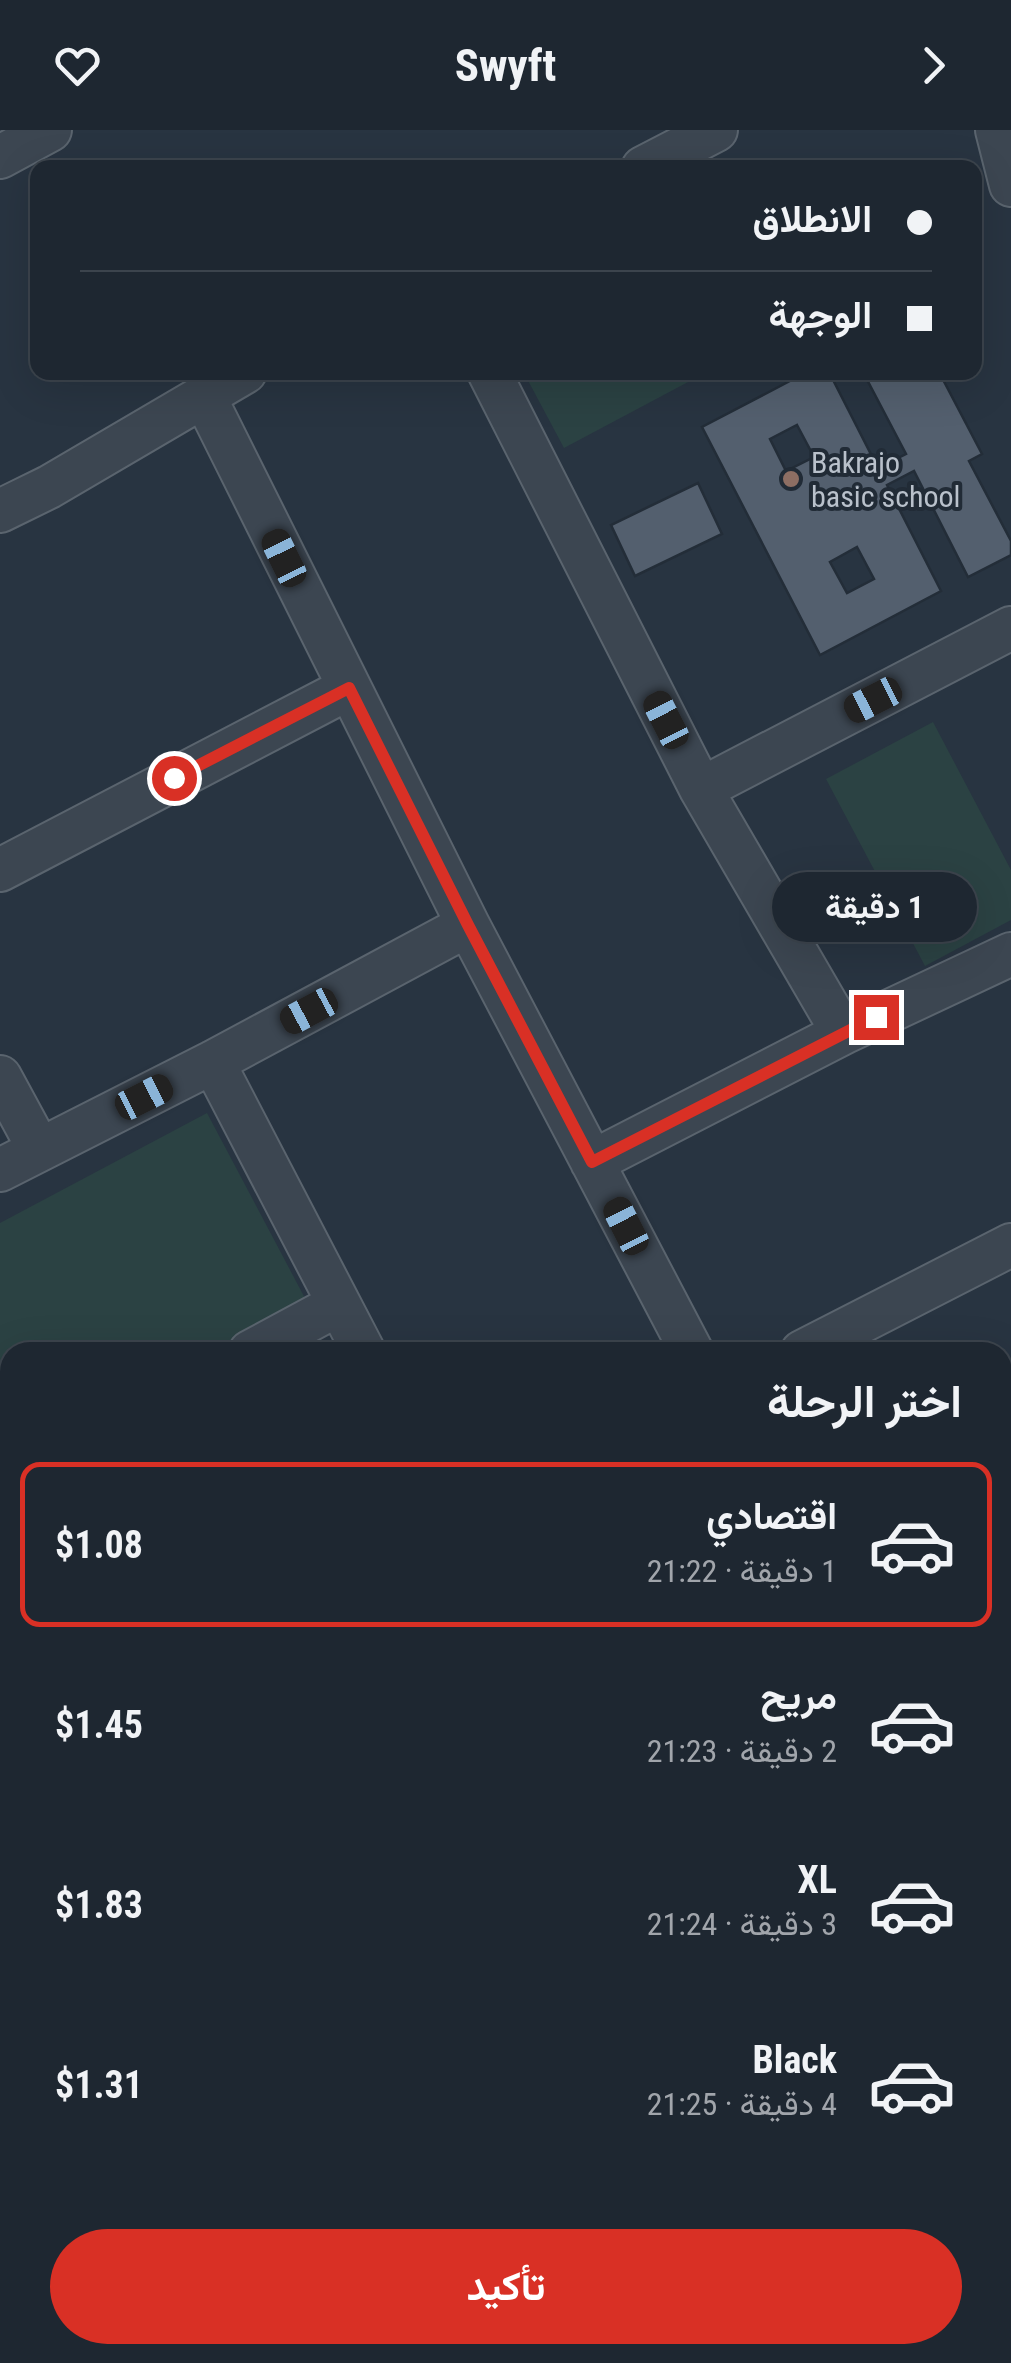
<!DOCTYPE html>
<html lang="ar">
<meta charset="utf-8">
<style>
body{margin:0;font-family:"Roboto Condensed",Vazirmatn,sans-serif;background:#262f39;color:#f1f3f6;direction:rtl;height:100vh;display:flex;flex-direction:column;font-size:38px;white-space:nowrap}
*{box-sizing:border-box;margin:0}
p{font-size:32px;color:#a1a5ab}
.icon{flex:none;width:55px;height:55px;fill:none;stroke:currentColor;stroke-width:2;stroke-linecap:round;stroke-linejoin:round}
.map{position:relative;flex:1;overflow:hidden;direction:ltr}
.drawer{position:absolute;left:0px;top:1212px;width:1012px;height:1022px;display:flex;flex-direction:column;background:#1e2731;border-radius:30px 30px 0 0;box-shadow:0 10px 40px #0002,0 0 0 2px #3c444d;direction:rtl}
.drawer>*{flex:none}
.hud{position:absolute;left:30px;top:30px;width:952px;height:220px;border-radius:20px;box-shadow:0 10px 40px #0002,0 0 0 2px #3c444d;direction:rtl;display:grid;align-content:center;height:220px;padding:0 50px;background:#1e2731}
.end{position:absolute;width:45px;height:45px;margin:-22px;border:12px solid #d93025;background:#fff;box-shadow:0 0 0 5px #fff}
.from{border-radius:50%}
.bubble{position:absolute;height:70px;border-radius:35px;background:#1e2731;box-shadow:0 10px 40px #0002,0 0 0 2px #3c444d;font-size:32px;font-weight:700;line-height:70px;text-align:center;direction:rtl}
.car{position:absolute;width:30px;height:60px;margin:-30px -15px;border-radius:12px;box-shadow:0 0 8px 2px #0007;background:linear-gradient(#222 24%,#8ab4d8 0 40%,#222 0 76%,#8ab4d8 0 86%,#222 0)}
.hud b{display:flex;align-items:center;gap:35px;height:95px;font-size:38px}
.hud b+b{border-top:2px solid #3c444d}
.hud i{width:25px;height:25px;background:#f1f3f6}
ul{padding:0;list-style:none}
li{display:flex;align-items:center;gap:30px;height:165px;margin:0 20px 15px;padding:0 30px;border:5px solid transparent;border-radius:20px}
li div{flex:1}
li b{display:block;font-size:38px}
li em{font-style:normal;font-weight:700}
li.active{border-color:#d93025}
li>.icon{width:90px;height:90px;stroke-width:1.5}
h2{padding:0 50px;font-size:45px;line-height:120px}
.button{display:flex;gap:20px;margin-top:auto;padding:20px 50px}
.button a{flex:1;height:115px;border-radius:60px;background:#d93025;color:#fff;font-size:40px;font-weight:700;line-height:115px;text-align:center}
header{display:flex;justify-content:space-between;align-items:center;height:130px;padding:0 50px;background:#1e2731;font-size:45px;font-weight:700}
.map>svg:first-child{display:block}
.green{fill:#2b4243}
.building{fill:#535f6e;stroke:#232d38;stroke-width:2.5;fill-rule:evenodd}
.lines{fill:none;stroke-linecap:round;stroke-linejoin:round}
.minor-casing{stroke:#5a646e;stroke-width:46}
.minor{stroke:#3c4651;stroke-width:42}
.route{stroke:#d93025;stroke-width:12}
.education-dot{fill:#8d6e63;stroke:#212b36;stroke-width:4}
.labels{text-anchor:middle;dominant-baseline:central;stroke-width:8;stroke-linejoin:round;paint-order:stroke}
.poi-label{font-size:30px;fill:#b9c1cb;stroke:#212b36;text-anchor:start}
</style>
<header><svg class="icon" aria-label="forward" viewBox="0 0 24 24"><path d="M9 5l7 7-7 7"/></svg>Swyft<svg class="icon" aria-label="heart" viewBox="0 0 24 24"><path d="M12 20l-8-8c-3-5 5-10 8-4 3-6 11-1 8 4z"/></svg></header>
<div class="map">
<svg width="1011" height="2233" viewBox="0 0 1011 2233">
<rect width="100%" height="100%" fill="#283441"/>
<!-- green -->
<path class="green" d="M524,243H705L564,318Z
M933,592L1011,740V790L925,836L826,649Z
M207,983L307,1172L213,1222H10V1331L0,1336V1093Z
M766,2225H992L996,2233H751Z"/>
<!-- building -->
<path class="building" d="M807,242H829L878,338L906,324L863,242H939L982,324L969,331L1011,411V425L968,447L914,341L887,355L941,461L820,525L702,297ZM797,295L814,327L786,341L770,309ZM857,417L874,449L847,463L830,432Z
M698,353L722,404L635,446L611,395Z"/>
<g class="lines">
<!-- minor casing -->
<g class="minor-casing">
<path id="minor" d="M997,0L1011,55
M0,27L50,0
M643,38L716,0
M489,242L701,659L843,903
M204,266L468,795L692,1222
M0,381L49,357L245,242
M701,659L1011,498
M0,740L349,558
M213,932L364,1222
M0,947L39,1019
M592,1032L843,903L1011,824
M0,1040L213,932L468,795
M250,1222L339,1174
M802,1222L1011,1115
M0,1359L10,1353
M1002,1442L1011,1437
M1002,1574L1011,1590
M0,1646L10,1641
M1002,1753L1011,1749
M0,1771L10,1784
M0,1972L10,1966
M1002,2181L1011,2197
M80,2233L95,2225
M690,2233L706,2225"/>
</g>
<!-- minor -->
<use href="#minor" class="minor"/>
</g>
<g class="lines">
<!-- route -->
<path class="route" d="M174,648L349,558L468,795L592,1032L876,887"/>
</g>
<!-- markers -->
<circle class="education-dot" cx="791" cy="349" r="10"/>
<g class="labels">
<!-- poi labels -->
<g class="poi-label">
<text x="811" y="332">Bakrajo<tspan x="811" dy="34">basic school</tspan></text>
</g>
</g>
</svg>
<i class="end from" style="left:174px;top:648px"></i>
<i class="end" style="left:876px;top:887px"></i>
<div class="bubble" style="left:772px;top:742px;width:205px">1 دقيقة</div>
<i class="car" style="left:284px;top:428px;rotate:334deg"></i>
<i class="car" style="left:873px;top:570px;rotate:243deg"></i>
<i class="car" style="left:666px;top:590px;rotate:333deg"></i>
<i class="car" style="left:309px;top:881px;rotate:242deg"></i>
<i class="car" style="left:144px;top:967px;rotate:63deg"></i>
<i class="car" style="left:626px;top:1096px;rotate:333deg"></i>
<div class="hud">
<b><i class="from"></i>الانطلاق</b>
<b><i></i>الوجهة</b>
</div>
<section class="drawer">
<h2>اختر الرحلة</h2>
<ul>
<li class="active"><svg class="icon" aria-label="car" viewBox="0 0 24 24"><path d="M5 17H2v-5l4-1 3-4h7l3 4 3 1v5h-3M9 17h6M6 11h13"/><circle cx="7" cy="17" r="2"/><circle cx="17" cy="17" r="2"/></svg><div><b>اقتصادي</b><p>1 دقيقة · 21:22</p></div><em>$1.08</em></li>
<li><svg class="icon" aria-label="car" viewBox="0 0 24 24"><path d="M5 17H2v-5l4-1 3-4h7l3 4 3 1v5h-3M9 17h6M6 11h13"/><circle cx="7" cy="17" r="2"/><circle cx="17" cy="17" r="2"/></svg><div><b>مريح</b><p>2 دقيقة · 21:23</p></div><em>$1.45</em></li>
<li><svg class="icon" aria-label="car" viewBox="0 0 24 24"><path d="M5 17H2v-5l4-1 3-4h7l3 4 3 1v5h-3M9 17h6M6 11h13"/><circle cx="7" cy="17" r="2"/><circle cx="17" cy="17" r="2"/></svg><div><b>XL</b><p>3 دقيقة · 21:24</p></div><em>$1.83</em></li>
<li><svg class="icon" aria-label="car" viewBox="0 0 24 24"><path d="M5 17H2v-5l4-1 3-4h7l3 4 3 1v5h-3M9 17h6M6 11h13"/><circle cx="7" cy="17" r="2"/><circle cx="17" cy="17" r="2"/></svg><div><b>Black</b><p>4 دقيقة · 21:25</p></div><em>$1.31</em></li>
</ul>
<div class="button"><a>تأكيد</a></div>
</section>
</div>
